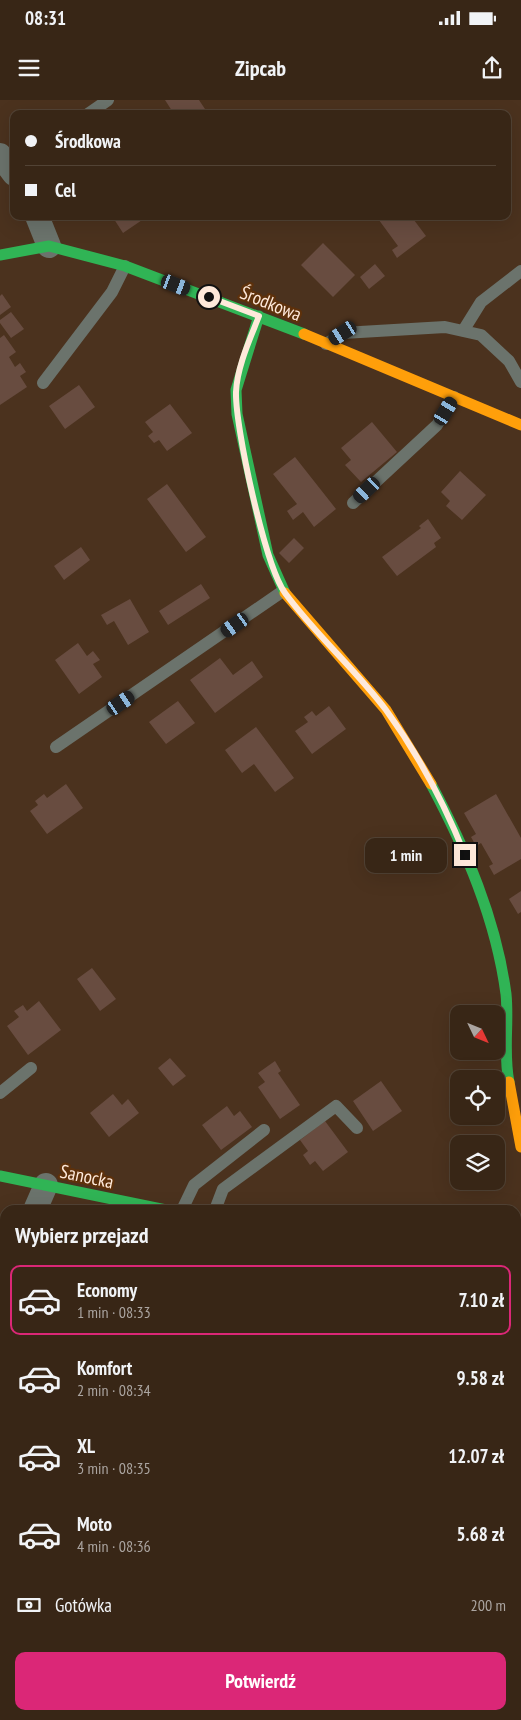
<!DOCTYPE html>
<html lang="pl">
<meta charset="utf-8">
<style>
body{margin:0;font-family:"PT Sans Narrow",sans-serif;background:#433223;color:#f1f3f6;height:100vh;display:flex;flex-direction:column;font-size:19px;white-space:nowrap}
*{box-sizing:border-box;margin:0}
p{font-size:16px;color:#aba5a1}
.icon{flex:none;width:28px;height:28px;fill:none;stroke:currentColor;stroke-width:2;stroke-linecap:round;stroke-linejoin:round}
.map{position:relative;flex:1;overflow:hidden}
.sheet{position:absolute;left:0px;top:1105px;width:521px;height:515px;display:flex;flex-direction:column;background:#382616;border-radius:15px 15px 0 0;box-shadow:0 5px 20px #0002,0 0 0 1px #524335}
.sheet>*{flex:none}
.hud{position:absolute;left:10px;top:10px;width:501px;height:110px;border-radius:10px;box-shadow:0 5px 20px #0002,0 0 0 1px #524335;display:grid;align-content:center;height:110px;padding:0 15px;background:#382616}
.needle{width:32px;rotate:133deg}
.tools{position:absolute;left:450px;top:905px;display:grid;gap:10px}
.tools a{display:grid;place-items:center;width:55px;height:55px;border-radius:10px;background:#382616;box-shadow:0 5px 20px #0002,0 0 0 1px #524335;font-size:25px}
.end{position:absolute;width:22px;height:22px;margin:-11px;border:6px solid #fee9da;background:#111;box-shadow:0 0 0 2px #111}
.from{border-radius:50%}
.bubble{position:absolute;height:35px;border-radius:10px;background:#382616;box-shadow:0 5px 20px #0002,0 0 0 1px #524335;font-size:16px;font-weight:700;line-height:35px;text-align:center}
.car{position:absolute;width:15px;height:30px;margin:-15px -8px;border-radius:6px;box-shadow:0 0 4px 1px #0007;background:linear-gradient(#222 24%,#8ab4d8 0 40%,#222 0 76%,#8ab4d8 0 86%,#222 0)}
.hud b{display:flex;align-items:center;gap:18px;height:48px;font-size:19px}
.hud b+b{border-top:1px solid #524335}
.hud i{width:12px;height:12px;background:#f1f3f6}
ul{padding:0;list-style:none}
li{display:flex;align-items:center;gap:15px;height:70px;margin:0 10px 8px;padding:0 5px;border:2px solid transparent;border-radius:10px}
li div{flex:1}
li b{display:block;font-size:19px}
li em{font-style:normal;font-weight:700}
li.on{border-color:#db2777}
li>.icon{width:45px;height:45px;stroke-width:1.5}
h2{padding:0 15px;font-size:22px;line-height:60px}
.pay{display:flex;align-items:center;gap:12px;height:55px;padding:0 15px;font-size:19px}
.pay p{margin-inline-start:auto}
.button{display:flex;gap:10px;margin-top:auto;padding:10px 15px}
.button a{flex:1;height:58px;border-radius:10px;background:#db2777;color:#fff;font-size:20px;font-weight:700;line-height:58px;text-align:center}
.status{display:flex;justify-content:space-between;align-items:center;height:35px;padding:0 25px;background:#382616;direction:ltr}
.status svg{height:14px;fill:currentColor}
header{display:flex;justify-content:space-between;align-items:center;height:65px;padding:0 15px;background:#382616;font-size:22px;font-weight:700}
.map>svg:first-child{display:block}
.built{fill:#673710}
.building{fill:#684c40}
.lines{fill:none;stroke-linecap:round;stroke-linejoin:round}
.path{stroke:#736e65;stroke-width:3;stroke-dasharray:4 2.5;stroke-linecap:butt}
.lane{stroke:#6b736c;stroke-width:12}
.street{stroke:#6b736c;stroke-width:24}
.fast{stroke:#30b455;stroke-width:11}
.slow{stroke:#ff9f0a;stroke-width:11}
.route{stroke:#fee9da;stroke-width:6}
.labels{text-anchor:middle;dominant-baseline:central;stroke-width:4.5;stroke-linejoin:round;paint-order:stroke}
.street-label{font-size:19px;fill:#fee9da;stroke:#5e310b}
</style>
<div class="status"><b>08:31</b><svg viewBox="0 0 49 12"><path d="M0 12V9h3v3zM5 12V6h3v6zM10 12V3h3v9zM15 12V0h3v12zM26 1h20v11H26zM47 4h2v5h-2z"/></svg></div>
<header><svg class="icon" aria-label="menu" viewBox="0 0 24 24"><path d="M4 6h16M4 12h16M4 18h16"/></svg>Zipcab<svg class="icon" aria-label="share" viewBox="0 0 24 24"><path d="M12 15V3M7 8l5-5 5 5M5 13v7h14v-7"/></svg></header>
<div class="map">
<svg width="521" height="1620" viewBox="0 0 521 1620">
<rect width="100%" height="100%" fill="#4b321e"/>
<!-- built -->
<path class="built" d="M516,1225L521,1228V1350L516,1354Z"/>
<!-- building -->
<path class="building" d="M165,0H199L205,9L197,14H174Z
M112,116H148L123,133Z
M376,116H411L426,136L397,158L392,150L398,146Z
M323,143L355,175L333,197L301,165Z
M375,164L385,176L369,189L360,177Z
M2,194L11,207L0,215V196Z
M11,212L24,229L11,238L0,223V220Z
M4,235L16,252L9,257L15,267L20,263L26,272L20,276L27,287L0,305V238Z
M79,285L95,307L65,329L49,306Z
M170,304L192,333L167,351L159,340L154,343L148,336L153,332L145,322Z
M372,322L397,352L361,382L345,365L351,360L341,348Z
M295,357L336,409L314,427L303,412L293,420L287,411L297,404L273,374Z
M460,371L486,395L462,420L446,406L450,401L441,392Z
M167,384L206,437L186,452L147,399Z
M428,419L441,438L434,443L436,447L397,476L382,457L421,428L419,426Z
M294,438L304,448L289,463L279,453Z
M81,447L90,460L64,480L54,466Z
M201,484L210,498L168,525L159,511Z
M130,499L149,532L128,545L114,521L107,525L101,515Z
M78,543L87,556L93,551L100,560L93,564L102,577L79,594L55,560Z
M220,558L233,575L252,561L263,577L215,613L190,580Z
M178,601L195,623L166,644L149,622Z
M329,606L346,629L312,654L295,631L308,622L304,617L312,611L316,616Z
M256,627L294,678L275,692L254,664L242,673L225,650Z
M66,684L83,708L47,734L30,711L38,705L35,701L44,694L47,698Z
M496,694L521,738V759L494,775L489,766L493,764L481,743L476,746L471,737L476,734L464,713Z
M521,791V812L518,814L509,799Z
M92,868L116,899L100,911L77,879Z
M39,901L61,930L28,955L7,926L19,917L14,911L23,905L27,911Z
M170,958L186,976L173,986L158,968Z
M275,961L281,971L278,973L300,1005L280,1019L258,987L265,982L258,973Z
M381,981L402,1011L373,1031L353,1001Z
M113,994L122,1005L128,999L139,1013L109,1037L90,1013Z
M227,1006L234,1016L240,1011L252,1027L221,1050L202,1025Z
M325,1021L348,1052L323,1071L315,1061L310,1065L303,1055L308,1051L300,1040Z
M0,1215L5,1220V1243L0,1237Z
M516,1302L521,1308V1314L516,1318Z
M5,1319V1334L0,1328V1324Z
M521,1526V1569L516,1573V1530Z"/>
<g class="lines">
<!-- path -->
<path class="path" d="M516,1292L521,1297"/>
<!-- lane -->
<path class="lane" d="M88,14L108,0
M463,231L481,202L521,171
M326,244L343,233L445,227L481,235L509,261L521,282
M43,283L112,192L125,166
M353,403L437,325L454,297
M56,647L283,491
M0,993L31,968
M182,1110L194,1085L264,1030
M215,1110L223,1089L336,1006L357,1028"/>
<!-- street -->
<path class="street" d="M0,55L14,74
M37,116L49,146
M35,1110L46,1085
M516,1141L521,1139
M0,1146L5,1141
M0,1353L5,1348
M0,1493L5,1498
M155,1615L162,1620"/>
<!-- fast -->
<path class="fast" d="M0,155L49,146L125,166L304,234
M259,216L236,290L237,314L268,455L285,493
M431,684C466,750 496,819 506,894C509,923 503,953 509,982
M0,1076L166,1110
M516,1183L521,1186"/>
<!-- slow -->
<path class="slow" d="M304,234L521,325
M285,493L386,610L431,684
M509,982L521,1047"/>
</g>
<g class="lines">
<!-- route -->
<path class="route" d="M209,197L259,216C250,239 237,267 236,292C235,327 265,465 285,493C315,534 355,569 386,610C418,654 445,705 465,755"/>
</g>
<g class="labels">
<!-- street labels -->
<g class="street-label">
<text transform="translate(271 203) rotate(22)">Środkowa</text>
<text transform="translate(87 1076) rotate(12)">Sanocka</text>
</g>
</g>
</svg>
<div class="tools">
<a><svg class="needle" viewBox="-14 -14 28 28"><path d="M0-13l5 13h-10z" fill="#e53935"/><path d="M0 13l5-13h-10z" fill="#aba5a1"/></svg></a>
<a><svg class="icon" aria-label="locate" viewBox="0 0 24 24"><circle cx="12" cy="12" r="6"/><path d="M12 2v4M12 18v4M2 12h4M18 12h4"/></svg></a>
<a><svg class="icon" aria-label="layers" viewBox="0 0 24 24"><path d="M12 4l9 5-9 5-9-5zM3 14l9 5 9-5"/></svg></a>
</div>
<i class="end from" style="left:209px;top:197px"></i>
<i class="end" style="left:465px;top:755px"></i>
<div class="bubble" style="left:365px;top:738px;width:82px">1 min</div>
<i class="car" style="left:176px;top:185px;rotate:111deg"></i>
<i class="car" style="left:343px;top:233px;rotate:237deg"></i>
<i class="car" style="left:446px;top:311px;rotate:31deg"></i>
<i class="car" style="left:367px;top:390px;rotate:227deg"></i>
<i class="car" style="left:235px;top:525px;rotate:235deg"></i>
<i class="car" style="left:121px;top:603px;rotate:56deg"></i>
<div class="hud">
<b><i class="from"></i>Środkowa</b>
<b><i></i>Cel</b>
</div>
<section class="sheet">
<h2>Wybierz przejazd</h2>
<ul>
<li class="on"><svg class="icon" aria-label="car" viewBox="0 0 24 24"><path d="M5 17H2v-5l4-1 3-4h7l3 4 3 1v5h-3M9 17h6M6 11h13"/><circle cx="7" cy="17" r="2"/><circle cx="17" cy="17" r="2"/></svg><div><b>Economy</b><p>1 min · 08:33</p></div><em>7.10 zł</em></li>
<li><svg class="icon" aria-label="car" viewBox="0 0 24 24"><path d="M5 17H2v-5l4-1 3-4h7l3 4 3 1v5h-3M9 17h6M6 11h13"/><circle cx="7" cy="17" r="2"/><circle cx="17" cy="17" r="2"/></svg><div><b>Komfort</b><p>2 min · 08:34</p></div><em>9.58 zł</em></li>
<li><svg class="icon" aria-label="car" viewBox="0 0 24 24"><path d="M5 17H2v-5l4-1 3-4h7l3 4 3 1v5h-3M9 17h6M6 11h13"/><circle cx="7" cy="17" r="2"/><circle cx="17" cy="17" r="2"/></svg><div><b>XL</b><p>3 min · 08:35</p></div><em>12.07 zł</em></li>
<li><svg class="icon" aria-label="car" viewBox="0 0 24 24"><path d="M5 17H2v-5l4-1 3-4h7l3 4 3 1v5h-3M9 17h6M6 11h13"/><circle cx="7" cy="17" r="2"/><circle cx="17" cy="17" r="2"/></svg><div><b>Moto</b><p>4 min · 08:36</p></div><em>5.68 zł</em></li>
</ul>
<div class="pay"><svg class="icon" aria-label="cash" viewBox="0 0 24 24"><path d="M3 7h18v10H3z"/><circle cx="12" cy="12" r="2"/></svg>Gotówka<p>200 m</p></div>
<div class="button"><a>Potwierdź</a></div>
</section>
</div>
